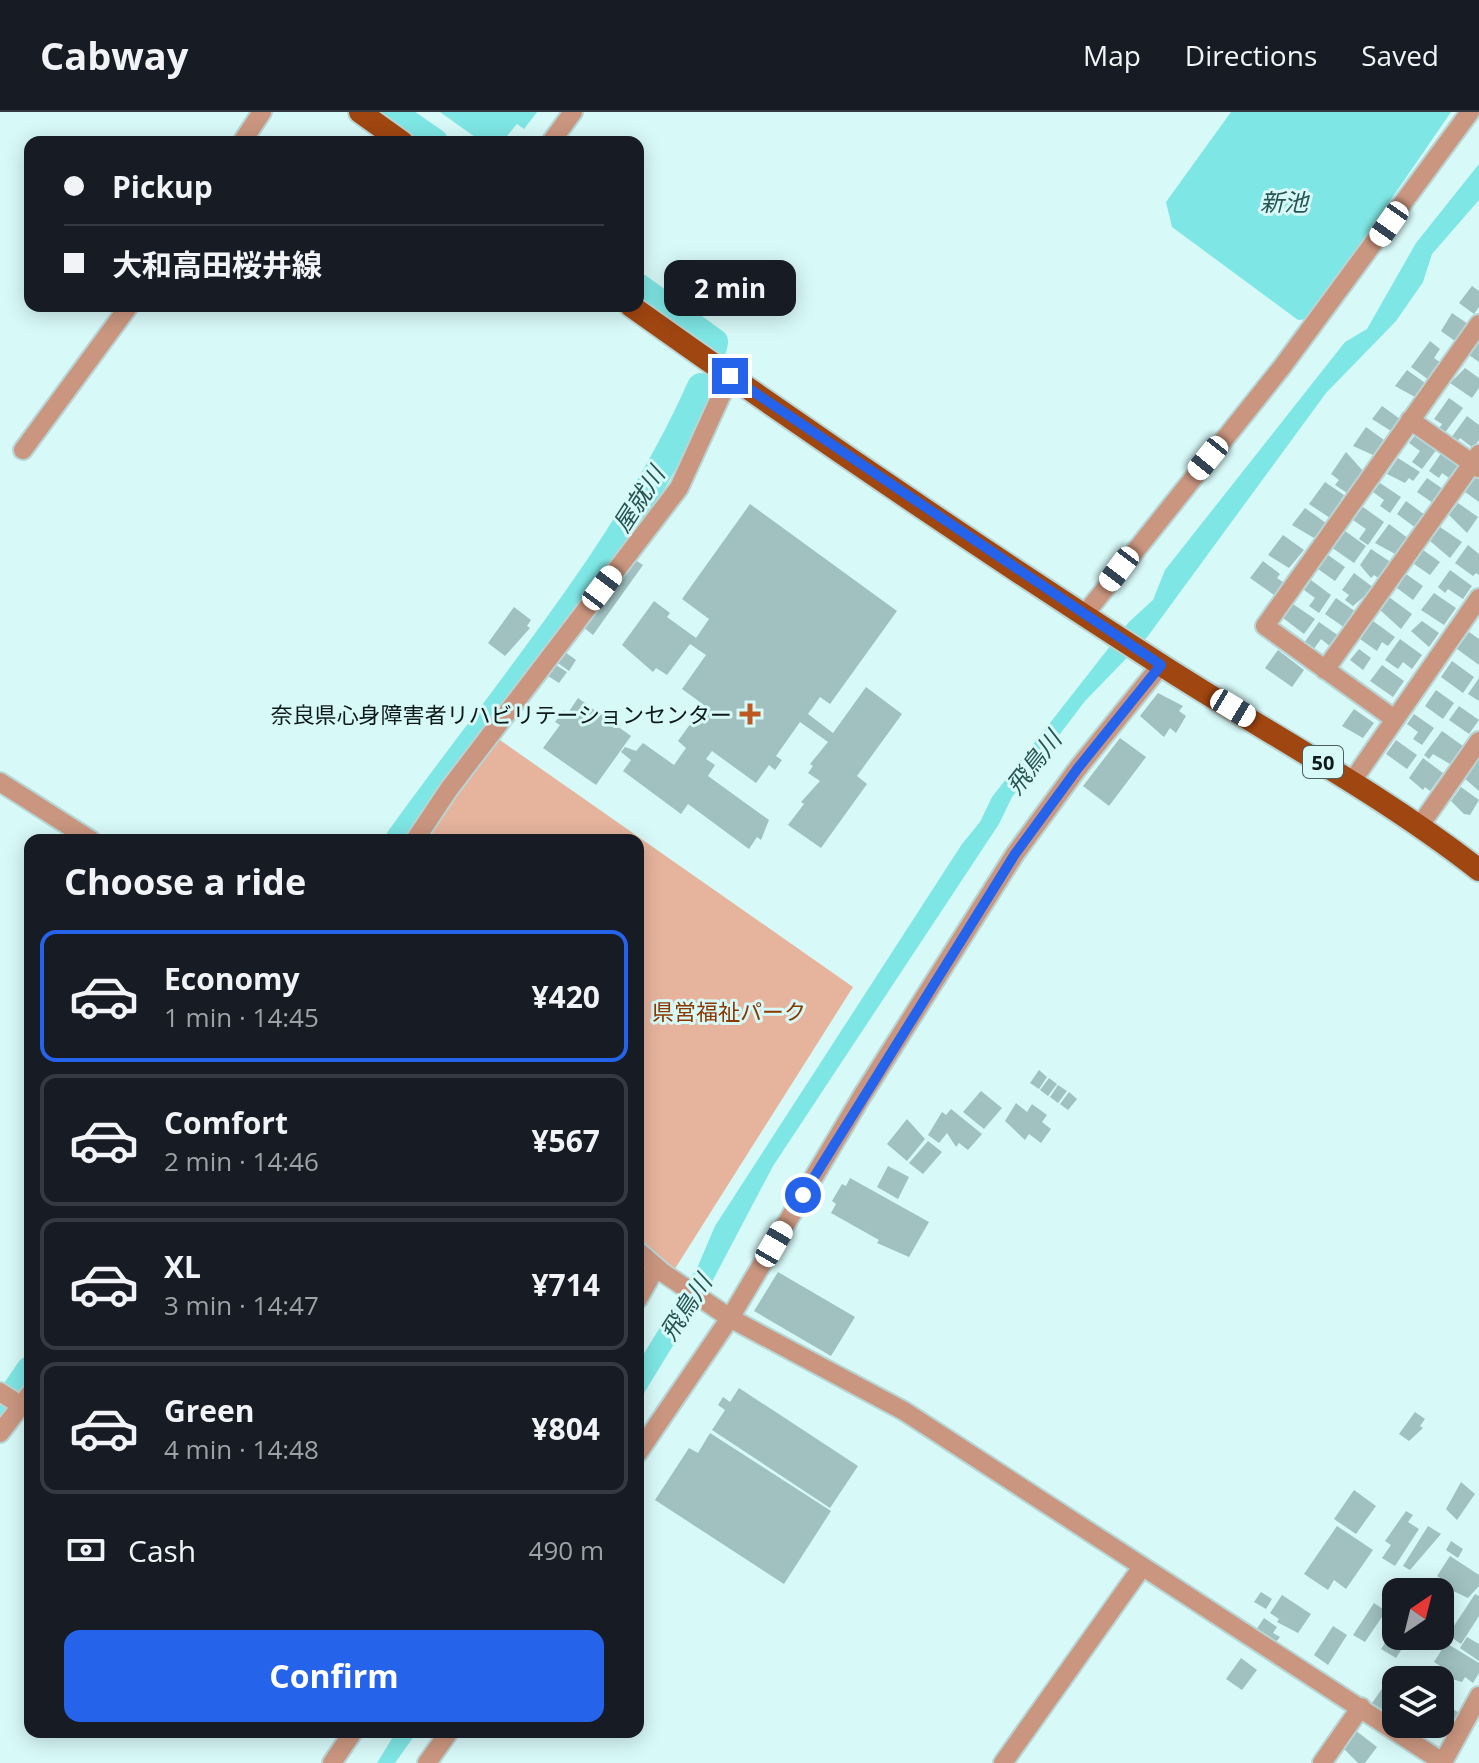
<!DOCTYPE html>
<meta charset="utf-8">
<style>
body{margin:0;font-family:"Open Sans","Noto Sans JP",sans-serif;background:#20242c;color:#f1f3f6;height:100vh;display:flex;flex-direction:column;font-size:30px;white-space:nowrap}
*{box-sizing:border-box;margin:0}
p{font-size:26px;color:#9ea1a6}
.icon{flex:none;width:44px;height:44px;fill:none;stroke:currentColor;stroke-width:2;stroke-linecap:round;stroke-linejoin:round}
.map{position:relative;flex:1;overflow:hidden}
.side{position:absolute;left:24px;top:722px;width:620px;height:904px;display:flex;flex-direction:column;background:#171b24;border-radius:16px;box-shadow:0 4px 20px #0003}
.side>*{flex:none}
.hud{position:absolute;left:24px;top:24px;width:620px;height:176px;border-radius:16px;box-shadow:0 4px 20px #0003;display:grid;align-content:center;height:176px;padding:0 40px;background:#171b24}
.needle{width:52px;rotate:35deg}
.buttons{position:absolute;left:1382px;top:1466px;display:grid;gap:16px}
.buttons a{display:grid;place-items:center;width:72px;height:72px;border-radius:16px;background:#171b24;box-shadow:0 4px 20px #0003;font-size:40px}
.end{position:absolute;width:36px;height:36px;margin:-18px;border:10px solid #2563eb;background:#fff;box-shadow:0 0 0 4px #fff}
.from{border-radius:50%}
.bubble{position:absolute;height:56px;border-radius:16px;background:#171b24;box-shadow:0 4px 20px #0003;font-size:26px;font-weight:700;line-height:56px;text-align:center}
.car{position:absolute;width:24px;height:48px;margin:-24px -12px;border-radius:10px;box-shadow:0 0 6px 2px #0007;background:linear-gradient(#fff 24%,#345 0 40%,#fff 0 76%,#345 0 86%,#fff 0)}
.hud b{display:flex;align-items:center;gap:28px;height:76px;font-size:30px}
.hud b+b{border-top:2px solid #363941}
.hud i{width:20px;height:20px;background:#f1f3f6}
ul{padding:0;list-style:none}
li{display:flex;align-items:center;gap:24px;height:132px;margin:0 16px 12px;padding:0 24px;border:4px solid #363941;border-radius:16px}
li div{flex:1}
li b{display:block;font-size:30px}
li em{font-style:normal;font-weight:700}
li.selected{border-color:#2563eb}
li>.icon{width:72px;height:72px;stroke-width:1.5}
h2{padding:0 40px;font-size:36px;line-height:96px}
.pay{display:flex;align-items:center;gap:20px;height:88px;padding:0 40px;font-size:30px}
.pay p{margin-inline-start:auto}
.action{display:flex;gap:16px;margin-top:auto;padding:16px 40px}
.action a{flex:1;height:92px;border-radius:16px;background:#2563eb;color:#fff;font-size:32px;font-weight:700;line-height:92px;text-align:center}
header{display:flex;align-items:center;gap:48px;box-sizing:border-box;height:112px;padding:0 40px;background:#171b24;border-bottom:2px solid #363941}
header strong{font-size:38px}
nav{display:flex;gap:44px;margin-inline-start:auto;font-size:28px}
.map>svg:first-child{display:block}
.green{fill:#e6b49d}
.water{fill:#7ee6e4}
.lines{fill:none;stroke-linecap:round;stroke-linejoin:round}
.river{stroke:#7ee6e4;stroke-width:28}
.building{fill:#a0c1c0}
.minor-casing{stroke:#b7d5d4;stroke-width:22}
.primary-casing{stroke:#b7d5d4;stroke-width:26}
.minor{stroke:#ca967f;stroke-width:18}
.primary{stroke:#a04611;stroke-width:22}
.route{stroke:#2563eb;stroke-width:10}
.poi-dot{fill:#bc5822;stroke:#d7f9f8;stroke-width:3}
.labels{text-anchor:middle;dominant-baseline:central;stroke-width:6;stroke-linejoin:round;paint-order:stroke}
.shield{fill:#d7f9f8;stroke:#4a5e5d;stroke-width:2}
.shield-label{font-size:20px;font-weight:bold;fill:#0e1b1a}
.poi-label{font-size:22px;fill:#0e1b1a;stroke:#d7f9f8;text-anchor:end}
.park-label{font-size:22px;fill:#8b3700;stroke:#d7f9f8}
.water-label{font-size:24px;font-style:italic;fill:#255453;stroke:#d7f9f8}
</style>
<header>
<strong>Cabway</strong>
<nav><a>Map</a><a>Directions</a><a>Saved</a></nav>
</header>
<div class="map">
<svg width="1479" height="1651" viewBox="0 0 1479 1651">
<rect width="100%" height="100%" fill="#d7f9f8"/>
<!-- green -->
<path class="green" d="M497,626L853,875L671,1163L638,1125V728H426Z"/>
<!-- water -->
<path class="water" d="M440,0H537L524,17L517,12L507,24L514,30H482Z
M1231,0H1451L1309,207L1298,208L1172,115L1166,90Z
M1479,52V88L1432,142L1423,170L1396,209L1326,281L1148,524L1085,589L1012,685L999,712L773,1054L713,1168L638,1291V1251L698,1154L715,1114L962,732L980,710L992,685L1129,510L1153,488L1165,458L1345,230L1367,217L1416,131Z
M396,1620H417L395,1651H377Z"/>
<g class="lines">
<!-- river -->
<path class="river" d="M391,0L434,30
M638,175L714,230L713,235
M399,728C503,583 629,438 701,275
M0,1302L30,1258"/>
</g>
<!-- building -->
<path class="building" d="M1472,174L1479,179V195L1474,202L1459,191Z
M1452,201L1468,212L1455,229L1441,219Z
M1430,229L1440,237L1434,246L1441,251L1429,268L1411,255Z
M1479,229V250L1469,243Z
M1465,256L1479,266V276L1472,286L1450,271Z
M1407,258L1425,271L1415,285L1395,274Z
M1449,286L1463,296L1444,322L1438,318L1442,312L1434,307Z
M1382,294L1400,307L1391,319L1372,307Z
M1467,304L1479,313V328L1473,336L1460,326L1457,330L1451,326Z
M1366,315L1384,328L1373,343L1353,334Z
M1416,322L1437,337L1422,357L1412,350L1420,339L1409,331Z
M1346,340L1363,359L1347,381L1335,373L1339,368L1331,362Z
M1442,340L1459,352L1449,366L1442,361L1439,366L1429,359Z
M1398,346L1420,360L1413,369L1409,366L1405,371L1387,362Z
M1476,365L1479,367V390L1465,380Z
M1427,366L1443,377L1433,391L1417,380Z
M1325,370L1344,383L1330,406L1309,392Z
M1380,371L1401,385L1390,401L1380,394L1384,388L1373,380Z
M1406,389L1425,403L1416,416L1397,402Z
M1458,391L1478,405L1467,421L1449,403Z
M750,392L897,499L830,592L820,585L808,602L833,621L866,575L902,602L857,664L867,672L821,736L788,713L804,692L801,690L820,669L808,661L813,654L810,652L828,630L800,610L776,644L782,648L775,658L769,653L756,671L712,639L706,647L715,653L708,664L769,708L761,728L757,725L749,737L688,692L681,702L623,659L631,648L621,640L625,635L636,639L643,631L674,653L686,636L678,629L704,593L682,577L706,543L690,532L667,563L656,556L653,560L622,533L654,489L670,501L667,505L696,526L709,507L682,487Z
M1363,395L1384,410L1368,433L1359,427L1366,417L1353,408Z
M1305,396L1326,411L1314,426L1292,413Z
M1389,412L1409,427L1397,443L1375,431Z
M1440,415L1462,430L1450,446L1430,429Z
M1345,419L1366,434L1354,451L1331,435Z
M1283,423L1304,438L1289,456L1268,443Z
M1468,433L1479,442V463L1476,461L1473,464L1455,451Z
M1371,437L1392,451L1380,467L1374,463L1371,466L1360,453Z
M1423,438L1440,450L1430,463L1414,452Z
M1328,443L1345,455L1335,469L1318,457Z
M632,446L643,453L593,523L583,515Z
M1263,449L1280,462L1277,466L1283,470L1274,483L1250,466Z
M1450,458L1472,474L1463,487L1448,477L1445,481L1438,475Z
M1354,461L1374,476L1353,494L1345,488L1349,483L1342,478Z
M1406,462L1423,474L1413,488L1397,476Z
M1311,468L1331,483L1319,501L1309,494L1315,486L1304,478Z
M1434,481L1456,496L1444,513L1421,498Z
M1389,485L1412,502L1401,517L1380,498Z
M1336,486L1356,500L1345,516L1325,502Z
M1293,492L1315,507L1304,522L1283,506Z
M514,495L531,508L527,514L530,516L505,544L488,531Z
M1373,509L1395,525L1388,534L1382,530L1377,539L1360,527Z
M1422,509L1439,521L1429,535L1411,519Z
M1319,510L1339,524L1331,535L1321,527L1313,538L1304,531Z
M1469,520L1479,527V553L1457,537Z
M1400,527L1422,543L1412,557L1403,550L1398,557L1385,548Z
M1359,537L1371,546L1363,558L1350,548Z
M1278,538L1304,558L1292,575L1265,556Z
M565,540L576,548L569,559L558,551Z
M1452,549L1474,565L1463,581L1441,565Z
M556,553L567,560L559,571L548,564Z
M1382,553L1404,569L1393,585L1370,569Z
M1479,566V589L1468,582Z
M1436,578L1454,591L1443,607L1425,594Z
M1158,581L1183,594L1179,599L1186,604L1176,621L1170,616L1164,625L1140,604Z
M578,586L631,624L596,673L543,636L560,613L555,610L564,598L568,601Z
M1459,594L1479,608L1469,622L1449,608Z
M1354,597L1374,611L1363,626L1342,614Z
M1414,602L1434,616L1422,633L1413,627L1418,620L1407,612Z
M1442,619L1463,634L1450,652L1433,642L1429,647L1424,643Z
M1120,626L1146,645L1109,694L1083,674Z
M1396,628L1417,643L1407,657L1386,642Z
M1479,643V679L1463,665Z
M1423,646L1443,661L1430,679L1425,675L1423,678L1409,666Z
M1461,675L1479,688L1470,703L1464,702L1451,689Z
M1039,958L1047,965L1039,977L1030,971Z
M1049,966L1057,972L1048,984L1040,978Z
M1058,973L1067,979L1058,991L1050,985Z
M981,979L1002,996L984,1017L963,1000Z
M1069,980L1077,987L1068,998L1060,992Z
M1016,991L1027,1000L1032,992L1047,1003L1042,1010L1051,1017L1041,1031L1029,1022L1025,1028L1005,1009Z
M951,997L982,1022L968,1038L959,1031L956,1035L947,1021L939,1031L928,1023L942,1000L946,1003Z
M907,1007L925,1027L907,1049L887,1032Z
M928,1029L942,1040L923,1062L909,1051Z
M888,1054L909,1065L898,1087L877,1075Z
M850,1066L929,1110L909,1145L877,1131L879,1128L831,1101L836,1092L832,1089L842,1072L846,1074Z
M778,1160L855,1205L831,1244L754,1199Z
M739,1276L858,1354L830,1396L712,1318L725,1298L718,1293L723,1285L730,1290Z
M1415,1300L1425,1307L1420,1314L1423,1316L1409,1329L1399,1322Z
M710,1321L831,1399L784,1472L655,1388L689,1336L698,1341Z
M1461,1370L1475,1382L1457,1408L1446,1397Z
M1354,1378L1376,1394L1356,1422L1334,1407Z
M1406,1399L1413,1403L1408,1410L1419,1417L1395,1454L1382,1446L1391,1433L1385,1429Z
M1337,1414L1373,1438L1346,1477L1334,1468L1328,1478L1304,1462Z
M1428,1414L1441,1422L1410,1458L1403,1454Z
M1451,1429L1463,1437L1458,1446L1446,1438Z
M1450,1444L1479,1463V1474L1468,1486L1449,1477L1451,1474L1437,1464Z
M1261,1480L1272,1487L1266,1497L1254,1490Z
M1475,1482L1479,1484V1504L1461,1532L1448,1523Z
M1282,1483L1311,1502L1298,1521L1277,1510L1279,1507L1270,1501Z
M1374,1491L1386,1499L1365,1530L1353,1523Z
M1440,1498L1453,1506L1443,1520L1440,1518Z
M1264,1506L1277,1515L1273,1521L1280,1525L1276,1530L1256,1518Z
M1333,1514L1347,1523L1328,1553L1314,1543Z
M1400,1524L1407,1529L1396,1546L1381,1537L1389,1525L1395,1529Z
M1467,1525L1479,1532V1549L1460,1536Z
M1446,1531L1479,1551V1561L1473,1571L1465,1565L1462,1570L1452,1567L1445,1563L1448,1559L1434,1550Z
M1241,1546L1257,1558L1242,1578L1226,1567Z
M1386,1571L1396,1578L1394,1605L1372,1591Z
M1440,1589L1461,1602L1451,1617L1442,1612L1438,1618L1429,1612H1440Z
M1355,1618L1377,1635L1365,1651H1358L1342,1635Z"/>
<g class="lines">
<!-- minor casing -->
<g class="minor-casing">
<path id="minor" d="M242,30L262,0
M551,30L573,0
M1410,308L1479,356
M23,338L129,194
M1085,502L1282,255L1470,0
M1325,558L1479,342
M1393,606L1265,514L1479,212
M1353,668L1479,486
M0,670L91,728
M1421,712L1479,629
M415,728L449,677L679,376L730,264
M638,1139L662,1160L730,1206L904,1299L1444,1651
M638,1187L656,1155
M0,1280L22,1294
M0,1321L30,1282
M638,1341L730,1206L862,984L1015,742L1078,656L1161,553
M1443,1650L1479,1584
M332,1651L353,1620
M427,1651L449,1620
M1003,1651L1142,1455
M1322,1651L1361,1595"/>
</g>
<!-- primary casing -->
<g class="primary-casing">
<path id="primary" d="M360,0L402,30
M631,194C804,317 979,436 1158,551C1265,620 1378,679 1479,758"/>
</g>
<!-- minor -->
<use href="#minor" class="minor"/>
<!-- primary -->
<use href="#primary" class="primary"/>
</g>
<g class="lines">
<!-- route -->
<path class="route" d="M730,264L1161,553L1078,656L1015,742L803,1083"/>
</g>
<!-- markers -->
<path class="poi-dot" d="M746 590h8v8h8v8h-8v8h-8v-8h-8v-8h8z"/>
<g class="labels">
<!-- shield labels -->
<rect class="shield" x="1303" y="634" width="40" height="32" rx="6"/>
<g class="shield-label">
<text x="1323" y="650">50</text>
</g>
<!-- poi labels -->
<g class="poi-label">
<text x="732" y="602">奈良県心身障害者リハビリテーションセンター</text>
</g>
<!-- park labels -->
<g class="park-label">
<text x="729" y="899">県営福祉パーク</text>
</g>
<!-- water labels -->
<g class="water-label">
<text x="1284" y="89">新池</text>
<text transform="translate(638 387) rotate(-57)">屋就川</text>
<text transform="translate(1033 650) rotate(-52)">飛鳥川</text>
<text transform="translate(685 1195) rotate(-57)">飛鳥川</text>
</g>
</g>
</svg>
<div class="buttons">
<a><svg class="needle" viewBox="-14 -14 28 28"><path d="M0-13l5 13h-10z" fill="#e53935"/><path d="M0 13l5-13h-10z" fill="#9ea1a6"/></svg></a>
<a><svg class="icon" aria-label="layers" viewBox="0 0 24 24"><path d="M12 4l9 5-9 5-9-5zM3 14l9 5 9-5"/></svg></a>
</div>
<i class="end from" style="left:803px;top:1083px"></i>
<i class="end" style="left:730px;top:264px"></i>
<div class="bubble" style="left:664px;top:148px;width:132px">2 min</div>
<i class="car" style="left:1389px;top:112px;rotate:215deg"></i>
<i class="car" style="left:1208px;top:346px;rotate:219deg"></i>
<i class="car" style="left:1119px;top:457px;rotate:217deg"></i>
<i class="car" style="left:602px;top:476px;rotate:37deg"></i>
<i class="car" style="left:1233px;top:596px;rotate:121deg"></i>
<i class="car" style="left:774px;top:1132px;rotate:30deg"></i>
<div class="hud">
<b><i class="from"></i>Pickup</b>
<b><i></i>大和高田桜井線</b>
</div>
<section class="side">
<h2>Choose a ride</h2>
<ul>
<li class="selected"><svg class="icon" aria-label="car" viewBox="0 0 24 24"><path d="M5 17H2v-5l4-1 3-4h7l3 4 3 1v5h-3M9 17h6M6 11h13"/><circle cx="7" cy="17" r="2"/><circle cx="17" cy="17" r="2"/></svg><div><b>Economy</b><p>1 min · 14:45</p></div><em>¥420</em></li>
<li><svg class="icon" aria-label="car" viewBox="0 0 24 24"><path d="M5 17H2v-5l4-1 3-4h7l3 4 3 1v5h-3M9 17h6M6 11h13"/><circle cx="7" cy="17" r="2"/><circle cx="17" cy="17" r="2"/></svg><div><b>Comfort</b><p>2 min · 14:46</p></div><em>¥567</em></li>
<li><svg class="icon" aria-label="car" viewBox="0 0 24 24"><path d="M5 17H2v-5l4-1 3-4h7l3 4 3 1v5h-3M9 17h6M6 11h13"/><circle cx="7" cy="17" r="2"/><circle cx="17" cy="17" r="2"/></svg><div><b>XL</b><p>3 min · 14:47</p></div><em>¥714</em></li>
<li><svg class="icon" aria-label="car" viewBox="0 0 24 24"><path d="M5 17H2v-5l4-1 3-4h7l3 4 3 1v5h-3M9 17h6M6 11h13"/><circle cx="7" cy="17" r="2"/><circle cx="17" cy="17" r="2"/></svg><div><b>Green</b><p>4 min · 14:48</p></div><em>¥804</em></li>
</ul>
<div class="pay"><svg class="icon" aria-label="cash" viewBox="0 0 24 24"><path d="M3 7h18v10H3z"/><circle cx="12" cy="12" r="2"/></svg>Cash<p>490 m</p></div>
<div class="action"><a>Confirm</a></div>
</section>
</div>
